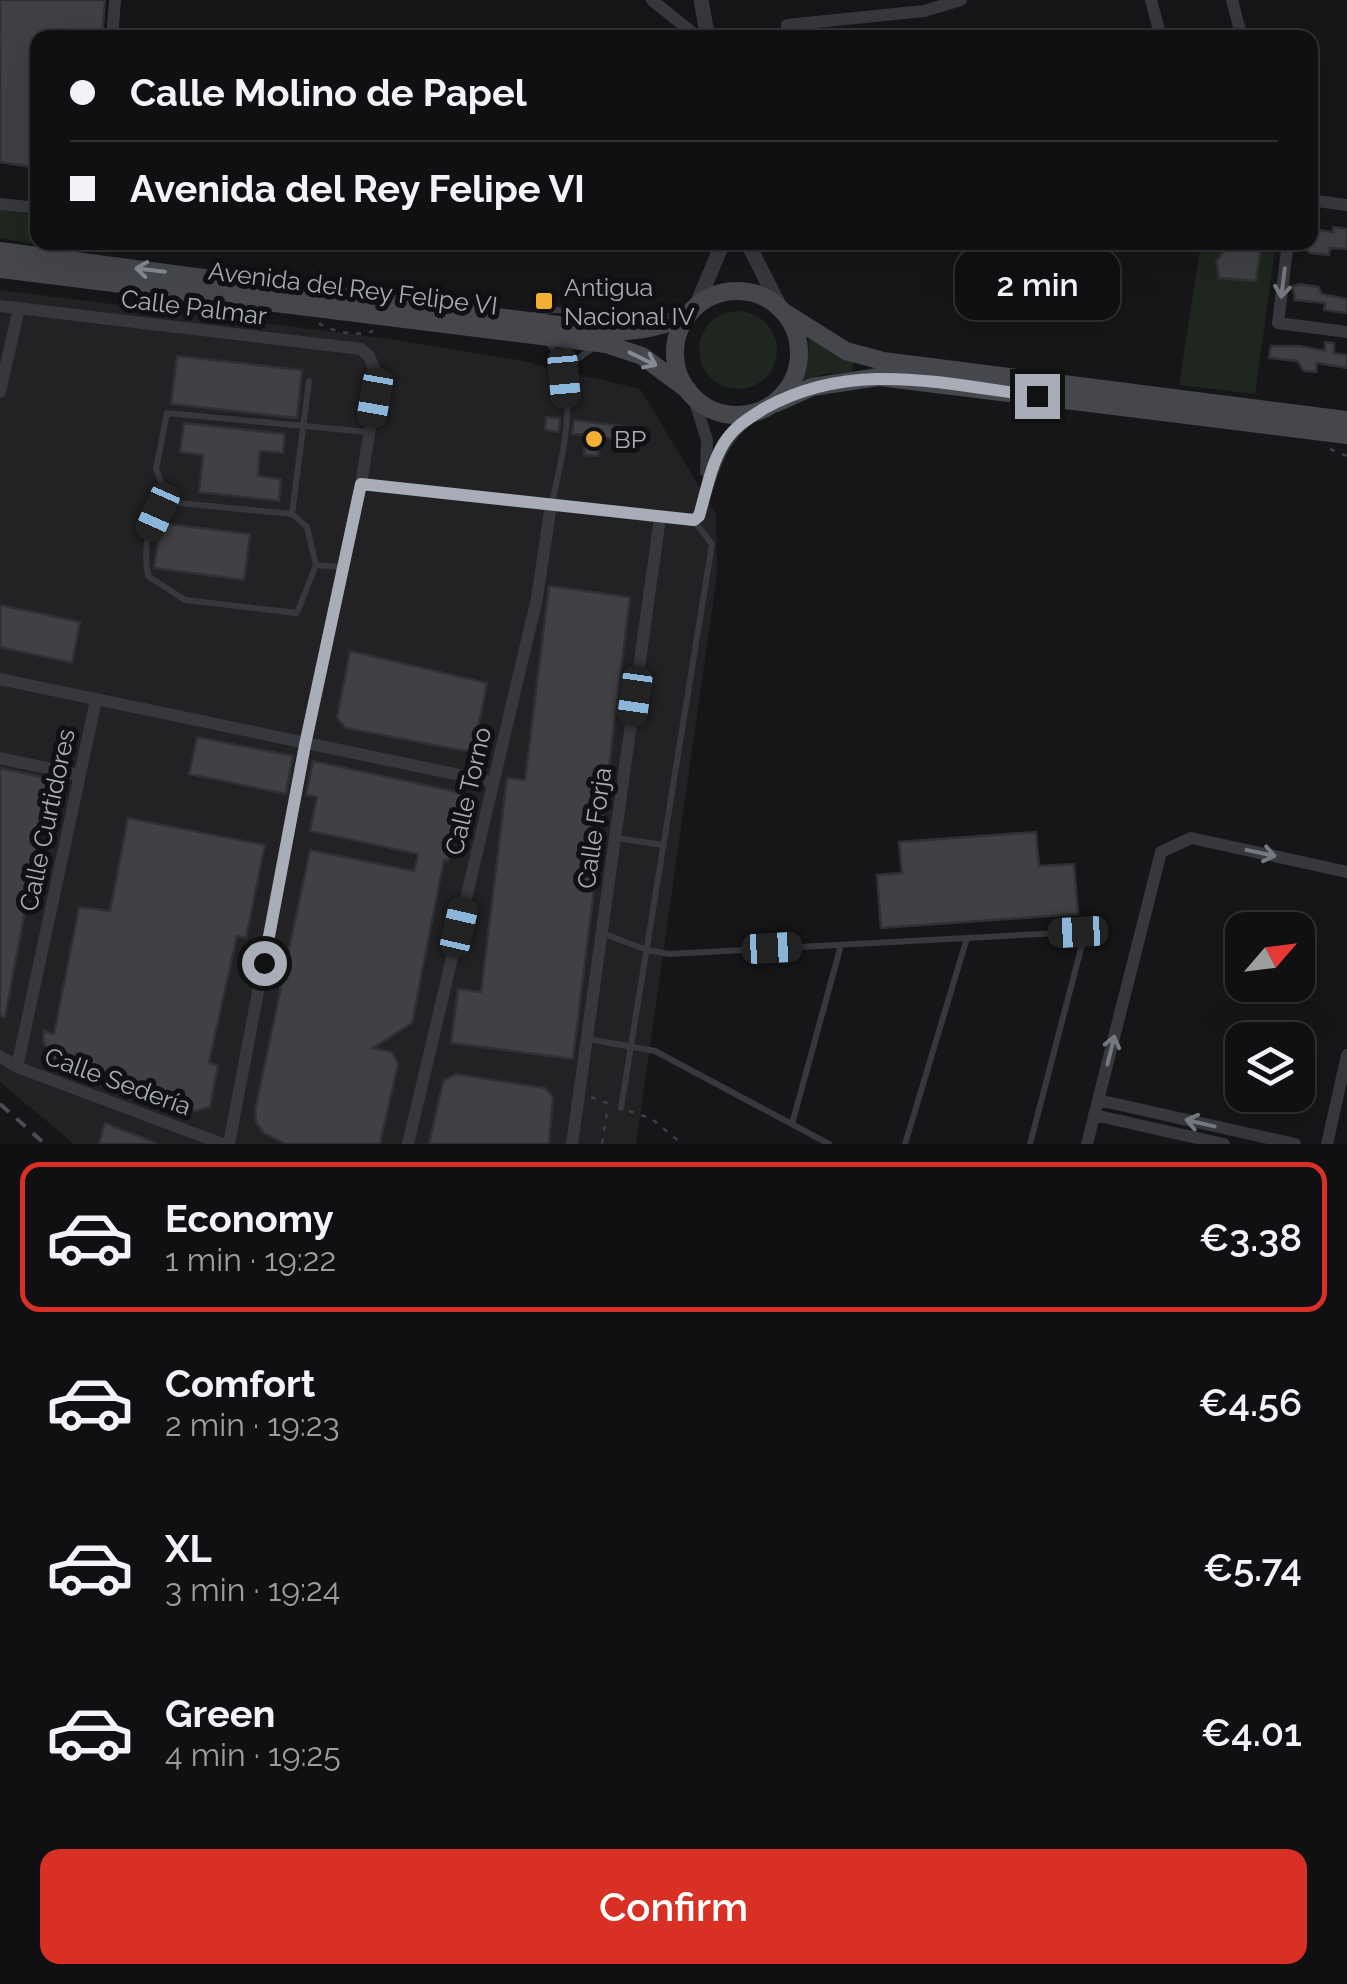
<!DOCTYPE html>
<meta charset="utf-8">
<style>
body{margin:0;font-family:Raleway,sans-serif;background:#1e1e20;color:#f1f3f6;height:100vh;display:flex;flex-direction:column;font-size:38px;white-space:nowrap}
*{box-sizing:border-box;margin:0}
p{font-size:32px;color:#9c9d9f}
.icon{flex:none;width:55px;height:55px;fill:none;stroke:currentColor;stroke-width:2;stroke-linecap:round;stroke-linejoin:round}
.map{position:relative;height:1144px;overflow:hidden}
.side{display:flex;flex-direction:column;background:#101012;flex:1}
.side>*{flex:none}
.top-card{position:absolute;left:30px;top:30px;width:1288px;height:220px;border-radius:20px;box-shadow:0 10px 40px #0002,0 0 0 2px #303032;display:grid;align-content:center;height:220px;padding:0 40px;background:#101012}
.needle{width:65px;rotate:62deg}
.controls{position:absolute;left:1225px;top:912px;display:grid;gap:20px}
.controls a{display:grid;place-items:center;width:90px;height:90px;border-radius:20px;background:#101012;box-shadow:0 10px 40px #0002,0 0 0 2px #303032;font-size:50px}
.end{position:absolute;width:45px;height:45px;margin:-22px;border:12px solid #a8adb8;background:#111;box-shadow:0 0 0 5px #111}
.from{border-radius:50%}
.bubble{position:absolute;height:70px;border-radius:20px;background:#101012;box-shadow:0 10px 40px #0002,0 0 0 2px #303032;font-size:32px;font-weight:600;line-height:70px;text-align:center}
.car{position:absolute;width:30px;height:60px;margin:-30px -15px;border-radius:12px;box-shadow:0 0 8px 2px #0007;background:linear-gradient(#222 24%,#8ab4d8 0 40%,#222 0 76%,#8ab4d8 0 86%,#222 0)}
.top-card b{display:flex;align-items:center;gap:35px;height:95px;font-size:38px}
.top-card b+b{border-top:2px solid #303032}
.top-card i{width:25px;height:25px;background:#f1f3f6}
ul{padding:18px 0 0;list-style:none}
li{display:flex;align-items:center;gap:30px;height:150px;margin:0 20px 15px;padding:0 20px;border:5px solid transparent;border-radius:20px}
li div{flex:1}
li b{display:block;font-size:38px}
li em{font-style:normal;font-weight:600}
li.active{border-color:#d93025}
li>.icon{width:90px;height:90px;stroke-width:1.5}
.button{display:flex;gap:20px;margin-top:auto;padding:20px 40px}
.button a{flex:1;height:115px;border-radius:20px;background:#d93025;color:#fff;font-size:40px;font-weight:600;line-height:115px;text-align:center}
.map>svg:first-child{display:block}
.built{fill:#222225}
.green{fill:#1e261f}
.building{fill:#404145;stroke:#303034;stroke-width:2.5}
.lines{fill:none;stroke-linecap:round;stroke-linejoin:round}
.path{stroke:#3d3f44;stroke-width:2.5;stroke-dasharray:5 8;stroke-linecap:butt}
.service{stroke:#37383d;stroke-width:6}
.minor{stroke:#37383d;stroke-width:12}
.tertiary{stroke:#37383d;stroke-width:15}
.secondary{stroke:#45474d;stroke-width:18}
.rail{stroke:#4a4c52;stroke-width:4;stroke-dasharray:12 10;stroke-linecap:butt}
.oneway{stroke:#858993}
.oneway2{stroke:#757881}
.route{stroke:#a8adb8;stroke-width:12}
.poi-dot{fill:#f2b134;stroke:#111113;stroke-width:4}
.labels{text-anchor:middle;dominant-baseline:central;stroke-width:10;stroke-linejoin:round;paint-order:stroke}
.poi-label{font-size:25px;fill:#a8adb8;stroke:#111113;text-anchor:start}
.street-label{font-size:25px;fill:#a8adb8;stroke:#111113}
</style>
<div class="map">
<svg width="1347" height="1144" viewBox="0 0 1347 1144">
<rect width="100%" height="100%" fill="#161618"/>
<!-- built -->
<path class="built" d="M0,290L375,337L519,360L640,389L716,514L717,574L636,1144H74L0,1082Z"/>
<!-- green -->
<path class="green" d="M0,210L37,215L38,242L88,244L82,252L0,238Z
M1201,243H1276L1255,394L1179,385Z
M699 350a39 39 0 1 1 78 0a39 39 0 1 1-78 0Z
M809,338L854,360L852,372L825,374L802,381L808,358Z"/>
<!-- building -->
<path class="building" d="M0,0H105L102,38H38V168L0,162Z
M1333,227L1347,229V249L1330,248L1329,255L1310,253L1300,242H1310V229L1333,232Z
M1085,242H1105L1102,258L1083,256Z
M1231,243L1261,248L1256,281L1219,278L1216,261Z
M1300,284L1318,287L1322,294L1347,299V313L1324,310L1325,303L1295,300L1293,286Z
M1325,342L1334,343V353L1347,355V368L1317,363L1316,372L1304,371L1297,361L1269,358L1271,346H1300L1325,351Z
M177,356L302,370L297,418L171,404Z
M546,417L560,418L559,432L545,430Z
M574,420L621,426L619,440L599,437L598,456L584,455L586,435L572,434Z
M184,423L285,434L283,453L260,451L258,476L281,479L279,501L199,492L203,455L180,452Z
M161,523L250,534L244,580L154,568Z
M549,586L630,597L573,1059L451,1043L458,989L481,992L507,778L525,780Z
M0,605L80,622L72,663L0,647Z
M350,651L487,683L474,748L465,751L346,728L337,718Z
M197,737L293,756L286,794L189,774Z
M313,761L462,793L448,861L444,860L412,1023L373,1048L392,1052L398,1064L380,1144H286L264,1133L256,1122L255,1110L310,850L414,871L418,854L310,831L317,797L306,795Z
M0,768L50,779L5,1017L0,1016Z
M128,818L265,845L246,938L237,936L209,1062L218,1066L210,1107L195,1111L53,1059L43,1041L44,1031L54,1034L79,907L110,911Z
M1036,832L1039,866L1074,864L1078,914L881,928L877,875L902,873L899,842Z
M456,1074L545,1088L553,1097L549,1144H429L443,1081Z
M105,1123L156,1143V1144H99Z"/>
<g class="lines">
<!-- path -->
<path class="path" d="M319,323C331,332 359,337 373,331
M1330,449L1347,456
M591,1097L612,1105
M629,1111L652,1119L682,1144
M602,1144L608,1106"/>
<!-- service -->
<path class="service" d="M530,317C549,306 571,308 588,322
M548,342C583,388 562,453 552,504
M565,377L569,365L593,348
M169,502L156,469L167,413L368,432
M292,514L309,381
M316,565L307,527L292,514L169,502C147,522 143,548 148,576L185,600L297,613L316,565L342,567
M616,838L664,845
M602,933L647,950L669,954L1078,932L1084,937L1030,1144
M588,1039L655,1051L829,1144
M621,1108L712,544L694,521
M792,1124L841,945
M905,1144L967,938"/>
<!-- minor -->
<path class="minor" d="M652,0L699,38
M1151,0L1161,38
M1232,0L1242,38
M112,38L115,0
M790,38L787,25L924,11L961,0
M1310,200L1347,205
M0,204L38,208
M1288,242L1278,323L1347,332
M0,306L361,349L369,356L378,379L361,484L305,745L229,1144
M0,392L19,308
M693,396L707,440L706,472
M361,484L693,520L699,516C712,473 719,434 761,411
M0,679L493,782
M0,758L79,775
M0,1056L17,1067L223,1144
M17,1067L96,700
M1098,1100L1295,1144
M1094,1115L1224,1144
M408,1144L537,598L551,505
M572,1144L660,518
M1087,1144L1161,852L1191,838L1347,872
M1327,1144L1347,1055"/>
<!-- tertiary -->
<path class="tertiary" d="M701,0L708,38
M747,242L781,309
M696,307L723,242"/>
<!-- secondary -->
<path class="secondary" d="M0,251L612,332C641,331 666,327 691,312
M0,269L606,344L642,356L688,390
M675 353a62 62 0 1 1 124 0a62 62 0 1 1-124 0Z
M784,312L846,351L883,361L1347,420
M774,404L812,387L879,377L1347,435"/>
<!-- rail -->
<path class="rail" d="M0,1104L45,1144"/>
</g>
<!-- one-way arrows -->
<defs><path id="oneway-shaft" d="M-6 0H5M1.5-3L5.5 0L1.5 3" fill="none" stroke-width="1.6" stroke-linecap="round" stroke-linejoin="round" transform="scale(2.5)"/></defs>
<g class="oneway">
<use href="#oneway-shaft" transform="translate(150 270) rotate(-173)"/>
<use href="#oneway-shaft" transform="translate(643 359) rotate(26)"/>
</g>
<g class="oneway2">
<use href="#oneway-shaft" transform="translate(1283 283) rotate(97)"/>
<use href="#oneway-shaft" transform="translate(1261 853) rotate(12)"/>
<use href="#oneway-shaft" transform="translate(1111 1050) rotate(-76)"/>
<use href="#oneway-shaft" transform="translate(1200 1123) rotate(-167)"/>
</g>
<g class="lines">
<!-- route -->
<path class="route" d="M264,963L305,745L361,484L694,520L699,516C706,492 711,464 724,443C735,426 749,418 765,408C853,359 942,384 1037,396"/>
</g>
<!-- markers -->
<g class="poi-dot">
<rect x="534" y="291" width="20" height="20" rx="5"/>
<circle cx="594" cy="439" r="10"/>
</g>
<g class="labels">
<!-- poi labels -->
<g class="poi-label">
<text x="564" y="287">Antigua<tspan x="564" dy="29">Nacional IV</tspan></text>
<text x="614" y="439">BP</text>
</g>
<!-- street labels -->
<g class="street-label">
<text transform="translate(353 288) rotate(7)">Avenida del Rey Felipe VI</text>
<text transform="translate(194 307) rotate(7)">Calle Palmar</text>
<text transform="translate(468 791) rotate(-77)">Calle Torno</text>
<text transform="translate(47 820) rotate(-78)">Calle Curtidores</text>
<text transform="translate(594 828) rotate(-82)">Calle Forja</text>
<text transform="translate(118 1081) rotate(20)">Calle Sedería</text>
</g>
</g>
</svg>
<div class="controls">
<a><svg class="needle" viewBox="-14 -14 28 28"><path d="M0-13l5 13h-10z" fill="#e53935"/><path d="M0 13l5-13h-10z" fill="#9c9d9f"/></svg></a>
<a><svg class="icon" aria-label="layers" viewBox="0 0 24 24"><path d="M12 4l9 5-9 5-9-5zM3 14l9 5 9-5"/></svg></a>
</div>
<i class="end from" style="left:264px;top:963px"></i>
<i class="end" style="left:1037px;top:396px"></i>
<div class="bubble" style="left:955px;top:250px;width:165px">2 min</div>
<i class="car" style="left:564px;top:378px;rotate:175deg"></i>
<i class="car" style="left:375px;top:398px;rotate:190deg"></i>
<i class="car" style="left:158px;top:512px;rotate:204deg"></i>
<i class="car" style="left:635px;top:696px;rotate:188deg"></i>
<i class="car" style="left:459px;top:927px;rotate:13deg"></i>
<i class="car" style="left:1078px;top:932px;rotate:267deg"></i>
<i class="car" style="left:772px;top:948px;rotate:87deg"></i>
<div class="top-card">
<b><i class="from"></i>Calle Molino de Papel</b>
<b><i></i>Avenida del Rey Felipe VI</b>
</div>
</div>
<section class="side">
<ul>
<li class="active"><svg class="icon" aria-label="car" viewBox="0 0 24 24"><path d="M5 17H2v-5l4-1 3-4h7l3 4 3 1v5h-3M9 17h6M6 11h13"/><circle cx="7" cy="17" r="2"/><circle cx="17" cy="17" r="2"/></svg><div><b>Economy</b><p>1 min · 19:22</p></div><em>€3.38</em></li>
<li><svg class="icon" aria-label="car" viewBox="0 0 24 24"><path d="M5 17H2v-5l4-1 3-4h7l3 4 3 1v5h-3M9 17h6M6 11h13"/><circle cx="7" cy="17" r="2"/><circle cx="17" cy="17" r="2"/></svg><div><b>Comfort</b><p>2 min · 19:23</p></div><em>€4.56</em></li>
<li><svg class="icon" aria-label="car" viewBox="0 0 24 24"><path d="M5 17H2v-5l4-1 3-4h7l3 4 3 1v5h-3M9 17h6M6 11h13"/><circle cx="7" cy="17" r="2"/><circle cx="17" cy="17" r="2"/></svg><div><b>XL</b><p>3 min · 19:24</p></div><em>€5.74</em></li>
<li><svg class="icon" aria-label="car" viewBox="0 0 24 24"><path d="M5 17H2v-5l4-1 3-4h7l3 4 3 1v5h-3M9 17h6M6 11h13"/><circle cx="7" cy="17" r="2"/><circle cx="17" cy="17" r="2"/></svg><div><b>Green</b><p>4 min · 19:25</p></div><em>€4.01</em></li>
</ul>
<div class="button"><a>Confirm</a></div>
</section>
